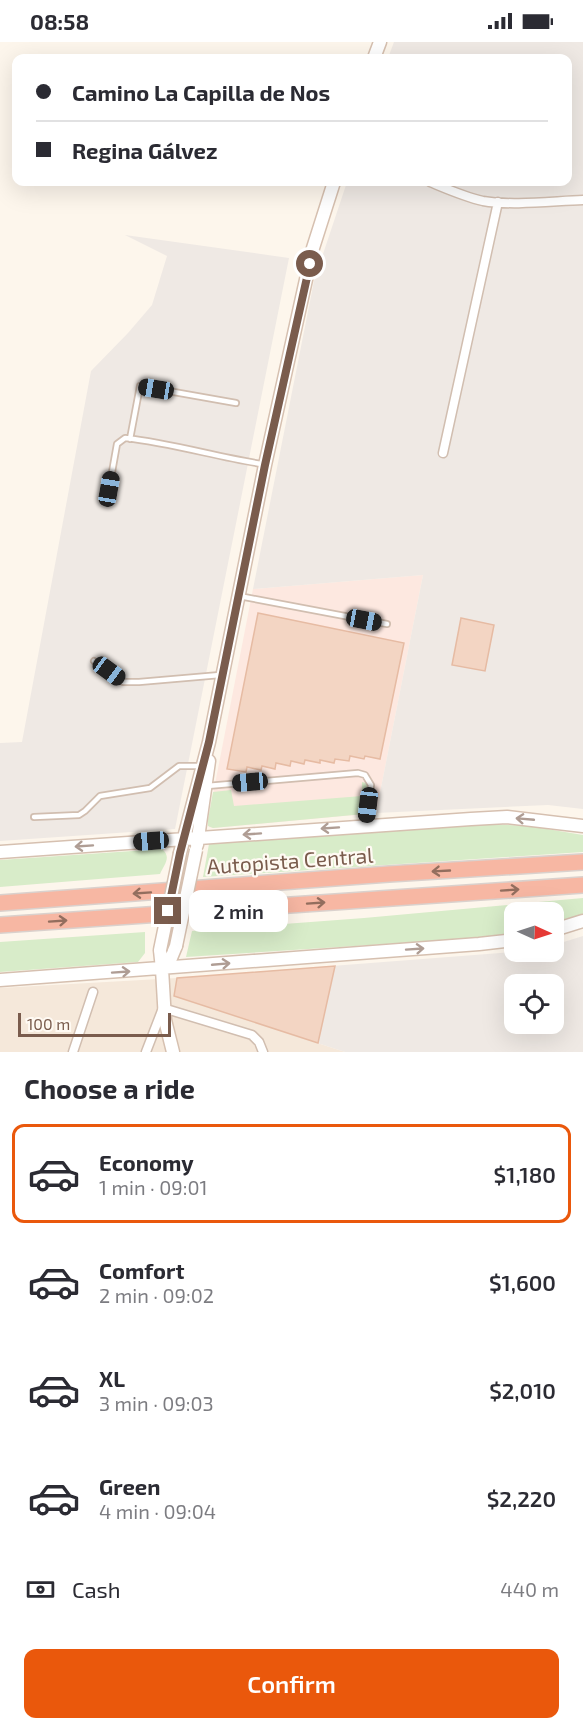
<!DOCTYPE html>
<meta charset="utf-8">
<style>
body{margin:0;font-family:"Exo 2",sans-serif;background:#f2f2f3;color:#2b2b33;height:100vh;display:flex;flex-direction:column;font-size:22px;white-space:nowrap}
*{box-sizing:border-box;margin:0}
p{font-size:20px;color:#7c7c81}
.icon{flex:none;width:33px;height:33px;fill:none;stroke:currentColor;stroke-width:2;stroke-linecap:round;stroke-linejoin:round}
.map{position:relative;height:1010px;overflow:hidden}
.side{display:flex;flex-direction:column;background:#fff;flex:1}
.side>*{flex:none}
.guide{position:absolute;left:12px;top:12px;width:560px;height:132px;border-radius:12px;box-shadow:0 6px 24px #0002;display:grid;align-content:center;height:132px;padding:0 24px;background:#fff}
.needle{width:39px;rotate:93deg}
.controls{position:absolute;left:504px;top:860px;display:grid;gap:12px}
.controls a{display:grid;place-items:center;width:60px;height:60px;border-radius:12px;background:#fff;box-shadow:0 6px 24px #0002;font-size:30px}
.scale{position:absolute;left:18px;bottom:15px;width:153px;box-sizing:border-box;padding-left:6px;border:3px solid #7a5c4d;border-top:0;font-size:16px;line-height:21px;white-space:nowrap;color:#7a5c4d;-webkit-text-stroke:4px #fffaf3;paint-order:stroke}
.end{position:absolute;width:27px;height:27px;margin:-14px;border:8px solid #7a5c4d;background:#fff;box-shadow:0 0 0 3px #fff}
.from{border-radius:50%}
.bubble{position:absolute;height:42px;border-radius:12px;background:#fff;box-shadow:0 6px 24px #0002;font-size:20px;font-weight:600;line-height:42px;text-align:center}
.car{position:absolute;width:18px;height:36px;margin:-18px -9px;border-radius:8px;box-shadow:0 0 4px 2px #0007;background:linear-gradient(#222 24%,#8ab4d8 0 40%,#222 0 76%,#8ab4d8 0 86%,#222 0)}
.guide b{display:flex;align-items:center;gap:21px;height:57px;font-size:22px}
.guide b+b{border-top:2px solid #e1e1e2}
.guide i{width:15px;height:15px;background:#2b2b33}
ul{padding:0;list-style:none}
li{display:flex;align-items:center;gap:18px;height:99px;margin:0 12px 9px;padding:0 12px;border:3px solid transparent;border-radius:12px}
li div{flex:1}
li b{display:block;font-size:22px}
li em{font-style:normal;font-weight:600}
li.on{border-color:#ea580c}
li>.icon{width:54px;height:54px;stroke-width:1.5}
h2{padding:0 24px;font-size:27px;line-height:72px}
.pay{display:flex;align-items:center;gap:15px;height:66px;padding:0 24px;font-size:22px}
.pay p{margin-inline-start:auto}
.action{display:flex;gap:12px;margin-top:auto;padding:12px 24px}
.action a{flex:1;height:69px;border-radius:12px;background:#ea580c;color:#fff;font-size:24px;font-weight:600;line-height:69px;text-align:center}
.status{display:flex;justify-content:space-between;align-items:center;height:42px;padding:0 30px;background:#fff;direction:ltr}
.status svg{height:16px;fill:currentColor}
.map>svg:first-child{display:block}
.residential{fill:#f5e8da}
.commercial{fill:#fde8e0}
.industrial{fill:#efe9e4;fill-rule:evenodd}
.green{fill:#d8ecc9}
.building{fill:#f3d5c3;stroke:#e6bba3;stroke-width:1.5}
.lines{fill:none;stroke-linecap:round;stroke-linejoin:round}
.service-casing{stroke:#d1beb0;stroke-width:8}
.minor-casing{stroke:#d1beb0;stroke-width:11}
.secondary-casing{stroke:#d6c0b0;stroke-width:15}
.motorway-casing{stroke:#dad1cd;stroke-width:18}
.service{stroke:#fff;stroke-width:4.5}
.minor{stroke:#fff;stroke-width:8}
.secondary{stroke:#fff;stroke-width:12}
.motorway{stroke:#f7b7a3;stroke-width:15}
.secondary-bridge-casing{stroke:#d6c0b0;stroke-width:15;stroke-linecap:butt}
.secondary-bridge{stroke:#fff;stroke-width:12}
.oneway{stroke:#af9d94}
.oneway2{stroke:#936e5e}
.route{stroke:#7a5c4d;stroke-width:8}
.labels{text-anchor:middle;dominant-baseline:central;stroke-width:4.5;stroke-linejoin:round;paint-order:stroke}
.street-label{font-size:21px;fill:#7a5c4d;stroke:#fffaf3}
</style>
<div class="status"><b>08:58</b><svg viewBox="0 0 49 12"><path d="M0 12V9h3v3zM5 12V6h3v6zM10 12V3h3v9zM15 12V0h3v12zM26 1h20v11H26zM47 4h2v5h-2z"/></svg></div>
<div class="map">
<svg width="583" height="1010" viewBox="0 0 583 1010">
<rect width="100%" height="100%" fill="#fdf6ec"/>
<!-- residential -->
<path class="residential" d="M177,936L174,954L345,1010H0V946Z"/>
<!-- commercial -->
<path class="commercial" d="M423,533L376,771L213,786L209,785L208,778L253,547Z"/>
<!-- industrial -->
<path class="industrial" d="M394,0H583V767L548,763L376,771L423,533L253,547L314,239L347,140H567V16H388Z
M125,193L289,216L175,787L0,799V701L22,700L91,329L128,291L152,263L167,214Z
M583,894V1010H345L174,954L177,936L526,909H554V903ZM514,942H554V981H514Z"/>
<!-- green -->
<path class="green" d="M362,740L366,741L368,744L364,772L213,786L208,784V778L213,750L231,748L234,764L362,754Z
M466,781L529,784L583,793V810L203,835L209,802Z
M162,807C172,815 164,823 160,832L0,845V818Z
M583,856V872L554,880V870H514V890L495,895L186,915L192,889L364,876Z
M145,890V911L138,920L0,930V900Z"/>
<!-- building -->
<path class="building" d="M258,571L404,601L380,717L365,714L364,717L350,714L349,719L335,717L334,721L320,718V721L305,718L304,722L291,719L290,724L276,721L275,727L262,724L261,728L247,725L246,730L227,727Z
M461,576L494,583L485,629L452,623Z
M335,924L318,1001L174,954L177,936Z"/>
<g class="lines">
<!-- service casing -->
<g class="service-casing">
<path id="service" d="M130,397L140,344L236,361
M109,447L117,402L125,396C172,401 216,415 262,422
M239,554L387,582
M94,619L123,640H139L220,633
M207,744L358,731L365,733L371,743L366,783
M34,775L79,773L85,769L100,754L150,746L179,724H202"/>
</g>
<!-- minor casing -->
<g class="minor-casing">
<path id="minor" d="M430,140C447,147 465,155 483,159C512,164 553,159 583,158
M443,411L498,160
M73,1010L93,950
M146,1010L163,966L252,993L259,1000L263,1010"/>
</g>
<!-- secondary casing -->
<g class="secondary-casing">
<path id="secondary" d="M374,16L380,0
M197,803L209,719
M0,810L471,777L507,775L583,784
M180,811L209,700L265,423L313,206L334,140
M554,888L583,879
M160,908L162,927L165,978L173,1010
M162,927L171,916L176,904
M0,938L479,902L514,898"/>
</g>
<!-- motorway casing -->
<g class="motorway-casing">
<path id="motorway" d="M0,861L389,832L583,820
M0,883L583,843"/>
</g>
<!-- service -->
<use href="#service" class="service"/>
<!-- minor -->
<use href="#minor" class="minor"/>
<!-- secondary -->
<use href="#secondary" class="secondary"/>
<!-- motorway -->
<use href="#motorway" class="motorway"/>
<!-- secondary-bridge casing -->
<g class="secondary-bridge-casing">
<path id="secondary-bridge" d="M176,904L196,808
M160,908L180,811"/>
</g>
<!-- secondary-bridge -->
<use href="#secondary-bridge" class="secondary-bridge"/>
</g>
<!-- one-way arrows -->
<defs><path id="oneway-shaft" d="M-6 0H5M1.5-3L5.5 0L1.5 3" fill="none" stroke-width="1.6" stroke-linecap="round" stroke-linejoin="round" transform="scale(1.5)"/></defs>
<g class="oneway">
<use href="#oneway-shaft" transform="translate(525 777) rotate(-175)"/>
<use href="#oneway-shaft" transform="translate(330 786) rotate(176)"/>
<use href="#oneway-shaft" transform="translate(252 792) rotate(176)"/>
<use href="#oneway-shaft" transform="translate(84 804) rotate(176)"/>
<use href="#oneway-shaft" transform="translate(415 907) rotate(-4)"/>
<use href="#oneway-shaft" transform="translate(221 922) rotate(-5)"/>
<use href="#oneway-shaft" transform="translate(121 930) rotate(-4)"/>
</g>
<g class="oneway2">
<use href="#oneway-shaft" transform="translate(441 829) rotate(177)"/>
<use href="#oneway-shaft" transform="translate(510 848) rotate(-4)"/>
<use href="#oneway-shaft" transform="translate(142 851) rotate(176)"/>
<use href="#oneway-shaft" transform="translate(316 861) rotate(-4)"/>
<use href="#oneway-shaft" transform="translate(58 879) rotate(-4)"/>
</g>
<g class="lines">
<!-- route -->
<path class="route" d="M168,869L180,811L209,700L265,423L310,222"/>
</g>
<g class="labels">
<!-- street labels -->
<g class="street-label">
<text transform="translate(290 818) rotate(-4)">Autopista Central</text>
</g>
</g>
</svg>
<div class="controls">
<a><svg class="needle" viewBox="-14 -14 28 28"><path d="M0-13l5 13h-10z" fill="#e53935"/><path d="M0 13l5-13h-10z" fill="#7c7c81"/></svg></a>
<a><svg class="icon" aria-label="locate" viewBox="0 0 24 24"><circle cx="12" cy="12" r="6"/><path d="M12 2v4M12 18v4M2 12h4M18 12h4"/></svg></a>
</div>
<div class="scale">100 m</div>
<i class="end from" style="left:310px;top:222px"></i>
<i class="end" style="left:168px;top:869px"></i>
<div class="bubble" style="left:189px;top:848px;width:99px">2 min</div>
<i class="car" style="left:156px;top:347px;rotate:279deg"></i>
<i class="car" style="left:109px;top:447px;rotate:10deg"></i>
<i class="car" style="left:364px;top:578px;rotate:101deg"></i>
<i class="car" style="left:109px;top:629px;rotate:126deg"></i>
<i class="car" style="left:250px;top:740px;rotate:265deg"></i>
<i class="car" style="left:368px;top:763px;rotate:187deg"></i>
<i class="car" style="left:151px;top:799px;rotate:266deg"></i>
<div class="guide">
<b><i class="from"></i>Camino La Capilla de Nos</b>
<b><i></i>Regina Gálvez</b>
</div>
</div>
<section class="side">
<h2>Choose a ride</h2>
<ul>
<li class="on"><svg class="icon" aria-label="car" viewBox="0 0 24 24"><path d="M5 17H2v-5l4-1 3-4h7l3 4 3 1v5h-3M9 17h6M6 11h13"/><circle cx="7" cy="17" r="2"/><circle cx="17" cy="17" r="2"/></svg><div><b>Economy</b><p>1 min · 09:01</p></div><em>$1,180</em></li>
<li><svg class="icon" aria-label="car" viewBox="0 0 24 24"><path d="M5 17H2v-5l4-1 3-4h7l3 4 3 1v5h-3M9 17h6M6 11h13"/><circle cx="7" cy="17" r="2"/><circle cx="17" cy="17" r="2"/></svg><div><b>Comfort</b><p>2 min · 09:02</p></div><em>$1,600</em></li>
<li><svg class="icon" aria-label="car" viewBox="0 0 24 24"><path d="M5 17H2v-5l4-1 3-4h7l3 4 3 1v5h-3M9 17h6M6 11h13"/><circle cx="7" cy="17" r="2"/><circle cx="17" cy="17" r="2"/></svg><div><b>XL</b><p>3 min · 09:03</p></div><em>$2,010</em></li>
<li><svg class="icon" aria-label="car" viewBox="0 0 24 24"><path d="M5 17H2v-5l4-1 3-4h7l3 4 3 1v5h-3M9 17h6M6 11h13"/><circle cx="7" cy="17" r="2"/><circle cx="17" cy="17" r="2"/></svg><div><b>Green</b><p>4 min · 09:04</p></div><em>$2,220</em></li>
</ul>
<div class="pay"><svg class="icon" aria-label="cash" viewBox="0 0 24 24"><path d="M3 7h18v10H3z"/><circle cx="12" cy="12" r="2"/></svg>Cash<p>440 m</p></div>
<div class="action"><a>Confirm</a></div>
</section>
